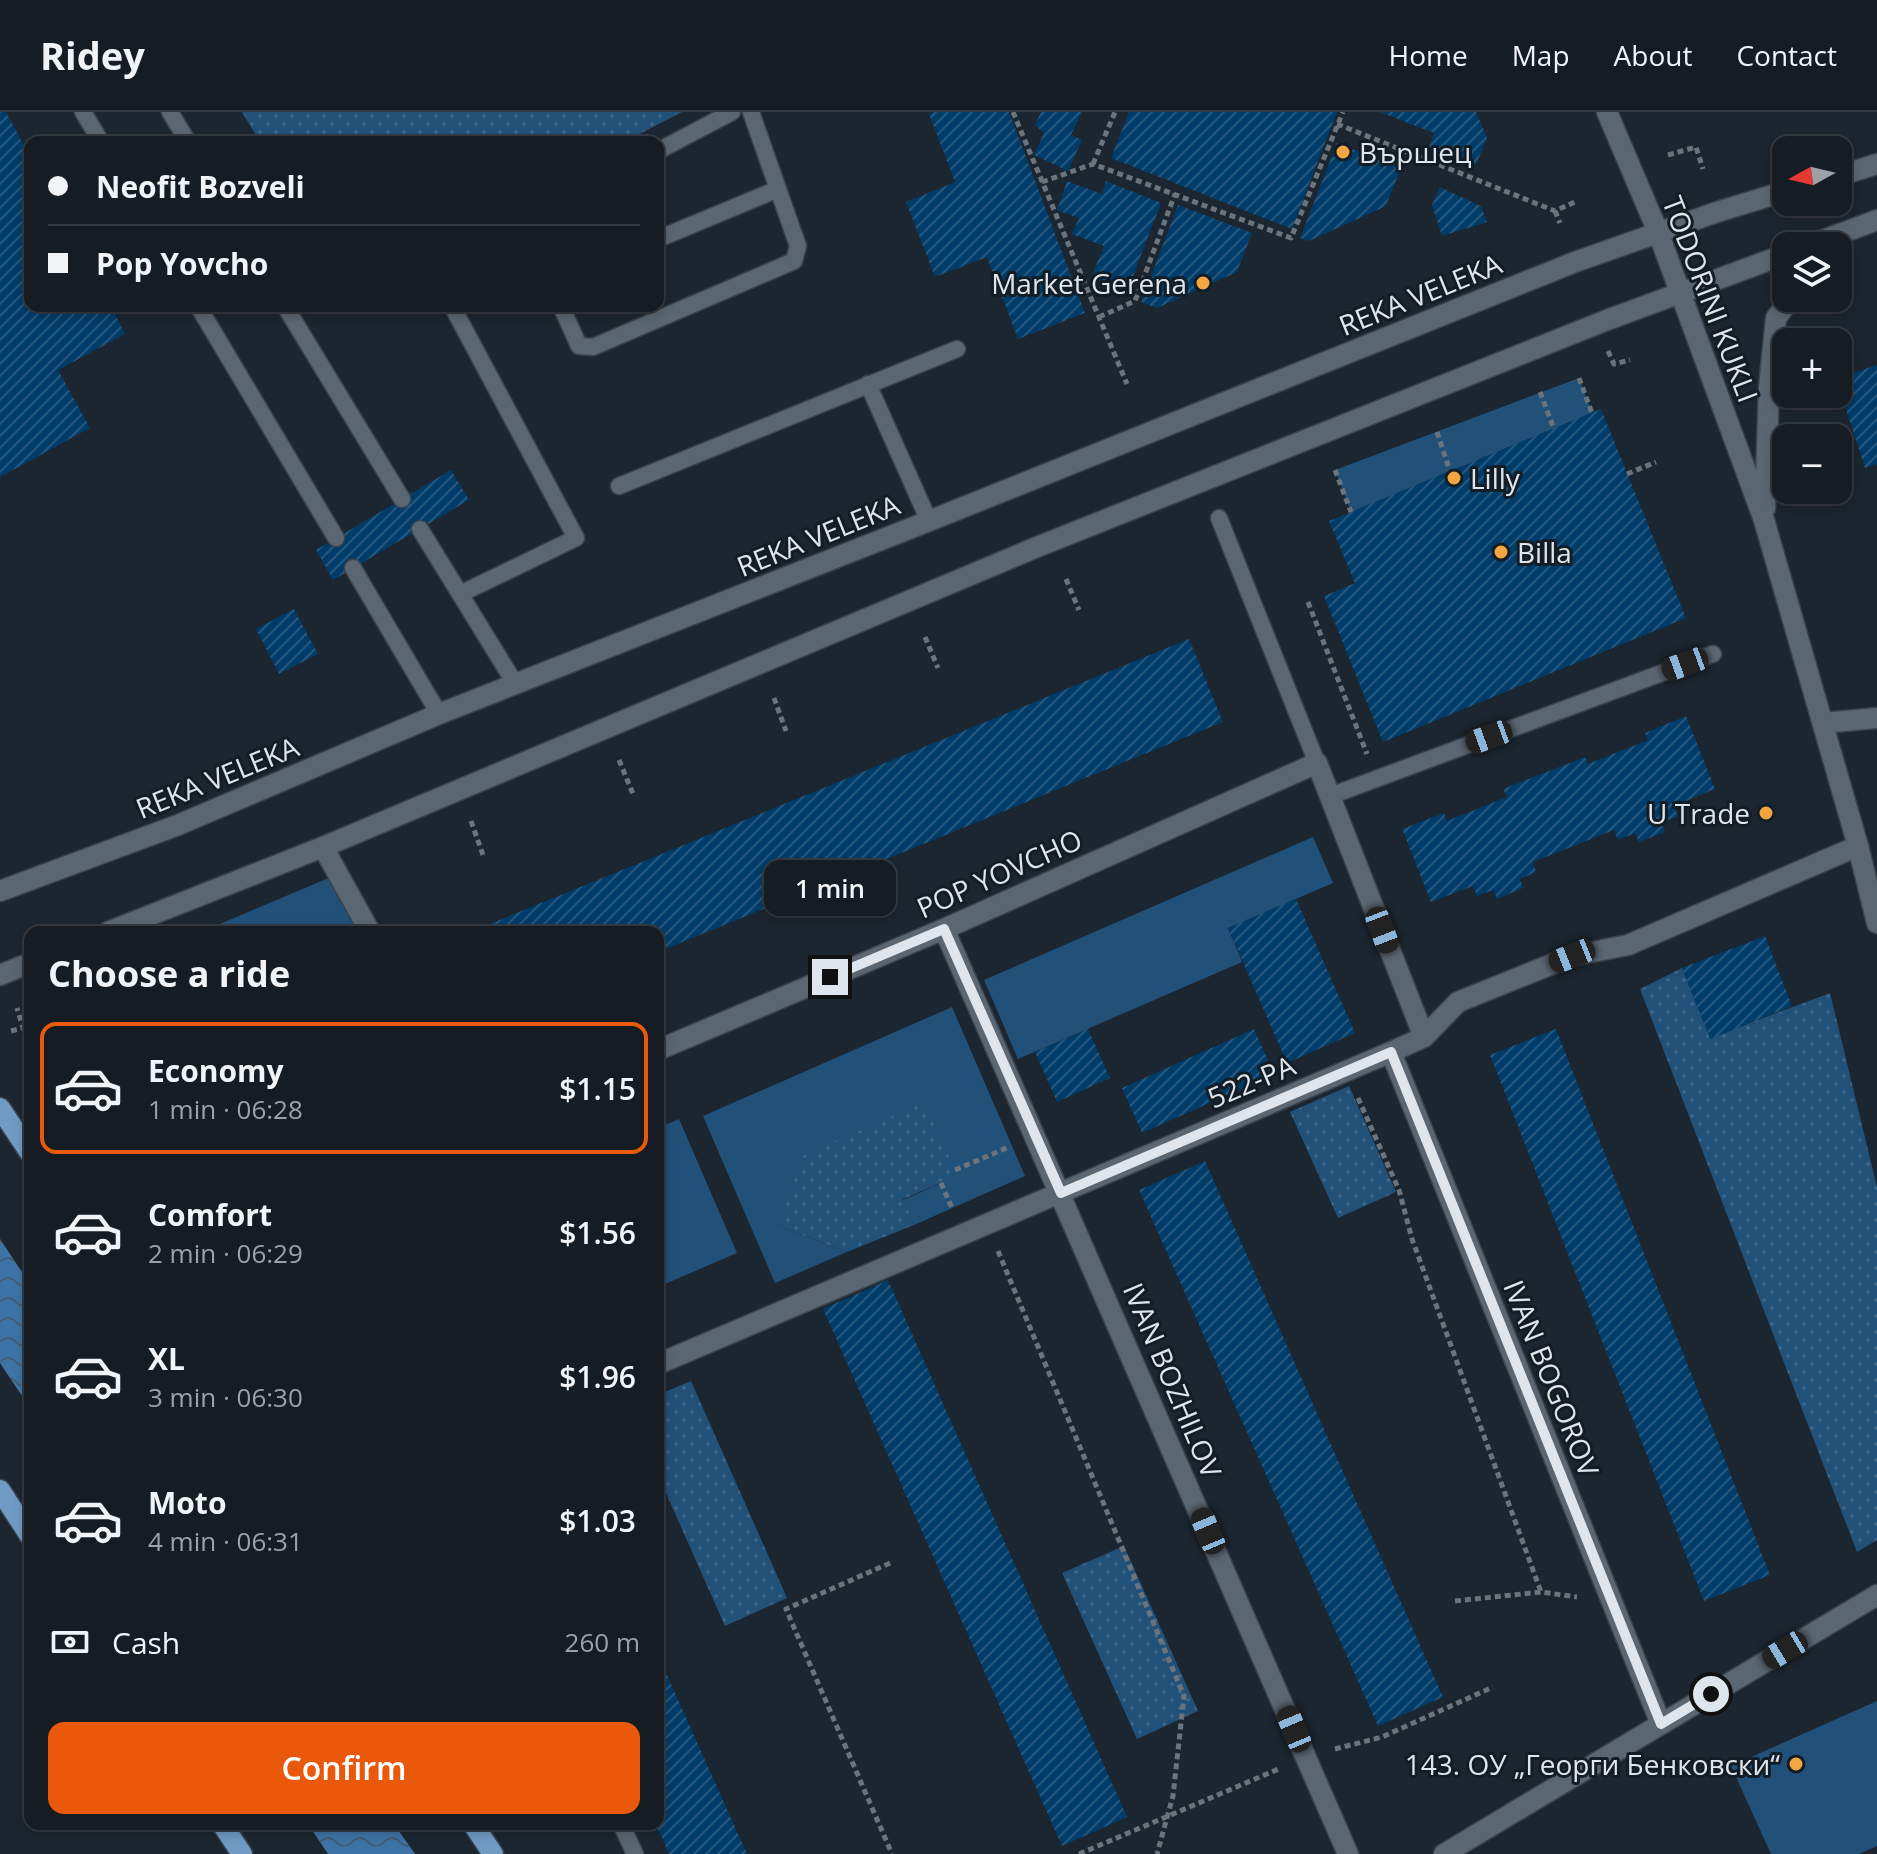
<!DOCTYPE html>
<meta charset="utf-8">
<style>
body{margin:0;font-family:"Open Sans",sans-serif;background:#1e252c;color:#f1f3f6;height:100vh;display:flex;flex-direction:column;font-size:30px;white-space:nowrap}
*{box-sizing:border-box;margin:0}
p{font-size:26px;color:#9da1a6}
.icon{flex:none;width:44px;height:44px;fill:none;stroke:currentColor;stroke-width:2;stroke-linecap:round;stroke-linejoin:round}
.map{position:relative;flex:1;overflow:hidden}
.panel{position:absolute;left:24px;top:814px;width:640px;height:904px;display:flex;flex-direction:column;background:#151c24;border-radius:16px;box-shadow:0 4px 12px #0003,0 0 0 2px #343a41}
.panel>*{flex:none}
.banner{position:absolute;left:24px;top:24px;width:640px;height:176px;border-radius:16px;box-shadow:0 4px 12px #0003,0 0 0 2px #343a41;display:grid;align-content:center;height:176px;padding:0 24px;background:#151c24}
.needle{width:52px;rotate:262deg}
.tools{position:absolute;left:1772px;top:24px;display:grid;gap:16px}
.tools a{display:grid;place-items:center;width:80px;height:80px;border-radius:16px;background:#151c24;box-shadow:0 4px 12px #0003,0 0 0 2px #343a41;font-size:40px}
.end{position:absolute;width:36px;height:36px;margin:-18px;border:10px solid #dfe5ec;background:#111;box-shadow:0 0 0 4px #111}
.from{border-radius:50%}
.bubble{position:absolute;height:56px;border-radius:16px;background:#151c24;box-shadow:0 4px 12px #0003,0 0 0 2px #343a41;font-size:26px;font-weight:600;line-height:56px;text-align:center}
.car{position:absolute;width:24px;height:48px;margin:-24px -12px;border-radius:10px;box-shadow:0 0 6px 2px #0007;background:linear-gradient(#222 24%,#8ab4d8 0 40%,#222 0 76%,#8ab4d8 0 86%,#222 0)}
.banner b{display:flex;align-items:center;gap:28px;height:76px;font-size:30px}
.banner b+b{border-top:2px solid #343a41}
.banner i{width:20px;height:20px;background:#f1f3f6}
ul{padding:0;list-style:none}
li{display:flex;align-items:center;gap:24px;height:132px;margin:0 16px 12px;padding:0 8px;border:4px solid transparent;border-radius:16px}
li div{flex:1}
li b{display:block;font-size:30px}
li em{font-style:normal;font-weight:600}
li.current{border-color:#ea580c}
li>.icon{width:72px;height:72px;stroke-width:1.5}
h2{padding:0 24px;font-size:36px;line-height:96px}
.pay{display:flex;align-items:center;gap:20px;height:88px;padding:0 24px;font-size:30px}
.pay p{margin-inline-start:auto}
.primary-button{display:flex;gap:16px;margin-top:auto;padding:16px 24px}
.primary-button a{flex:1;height:92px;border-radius:16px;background:#ea580c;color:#fff;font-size:32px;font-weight:600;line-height:92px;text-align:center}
header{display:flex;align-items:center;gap:48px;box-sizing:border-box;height:112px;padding:0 40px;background:#151c24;border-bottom:2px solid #343a41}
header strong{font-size:38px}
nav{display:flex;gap:44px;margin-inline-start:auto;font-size:28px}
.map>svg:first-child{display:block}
.green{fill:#215079}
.park{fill:url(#park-dots)}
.water{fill:url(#water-waves)}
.building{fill:url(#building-hatch)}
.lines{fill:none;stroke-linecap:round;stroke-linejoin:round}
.lane-casing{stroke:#3a424b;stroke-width:19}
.street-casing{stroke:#3a424b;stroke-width:23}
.secondary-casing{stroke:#3a424b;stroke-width:23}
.primary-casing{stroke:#3a424b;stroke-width:23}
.path{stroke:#6b747d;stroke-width:5;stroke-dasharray:6 4;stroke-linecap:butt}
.lane{stroke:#5a6672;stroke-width:16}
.street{stroke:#5a6672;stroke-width:20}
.secondary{stroke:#5a6672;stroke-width:20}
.primary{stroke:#6f9bc5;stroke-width:20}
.route{stroke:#dfe5ec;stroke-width:10}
.poi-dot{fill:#f3a443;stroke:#131d26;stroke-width:3}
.labels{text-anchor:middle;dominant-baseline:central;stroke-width:6;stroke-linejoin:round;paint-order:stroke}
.poi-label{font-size:28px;fill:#dfe5ec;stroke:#131d26;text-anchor:start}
.street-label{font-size:28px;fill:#dfe5ec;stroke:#131d26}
</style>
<header>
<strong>Ridey</strong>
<nav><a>Home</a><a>Map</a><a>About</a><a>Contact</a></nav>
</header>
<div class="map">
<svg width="1877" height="1742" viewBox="0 0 1877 1742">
<defs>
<pattern id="park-dots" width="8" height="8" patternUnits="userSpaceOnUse" patternTransform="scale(2)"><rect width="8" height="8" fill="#215079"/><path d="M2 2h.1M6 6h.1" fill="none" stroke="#41698c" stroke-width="1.8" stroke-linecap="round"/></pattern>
<pattern id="water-waves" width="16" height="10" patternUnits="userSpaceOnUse" patternTransform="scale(2)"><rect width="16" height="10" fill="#3e74a5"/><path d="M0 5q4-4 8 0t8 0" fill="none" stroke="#405f7b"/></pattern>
<pattern id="building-hatch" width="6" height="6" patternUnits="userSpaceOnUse" patternTransform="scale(2)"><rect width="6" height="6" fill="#003c69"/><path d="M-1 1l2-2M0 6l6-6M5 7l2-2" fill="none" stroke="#25587f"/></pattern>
</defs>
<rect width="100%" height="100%" fill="#1c2630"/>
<!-- green -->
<path class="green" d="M1579,266L1592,301L1351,400L1335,358Z
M1313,725L1333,771L1228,816L1242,850L1018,947L984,868Z
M338,762L363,820H201Z
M952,895L1025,1064L914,1113L903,1088L941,1071L777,1113L847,1140L775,1171L703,1004Z
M679,1007L737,1141L658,1175V1016Z
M1877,1589V1734L1859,1742H1771L1731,1654Z"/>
<!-- park -->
<path class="park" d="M242,0H682L624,30H260Z
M1682,856L1710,926L1830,881L1877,1075V1428L1857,1440L1640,877Z
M1349,974L1396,1080L1338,1106L1290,1000Z
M925,990L957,1064L903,1087L914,1113L847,1140L777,1113L804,1043Z
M691,1269L787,1486L725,1514L658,1363V1283Z
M1124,1434L1198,1599L1137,1627L1062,1461Z"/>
<!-- water -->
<path class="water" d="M0,1127L30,1172V1296L0,1251Z
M308,1712H394L415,1742H328Z"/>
<!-- building -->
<path class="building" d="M0,0H6L30,45V194H111L125,222L58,258L90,316L0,365Z
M935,0H1009L1085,201L1018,227L987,145L935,165L906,90L955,70L929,2Z
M1041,0H1082L1071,23L1082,28L1068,59L1034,43L1044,21L1035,13Z
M1129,0H1337L1292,117L1111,46Z
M1380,0H1476L1487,26L1476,53L1429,35L1434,21Z
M1337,31L1401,56L1386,94L1309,129L1300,126Z
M1067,69L1102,82L1106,69L1161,91L1127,180L1091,166L1104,134L1072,122L1079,106L1057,98Z
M1440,75L1481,94L1487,110L1442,124L1432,93Z
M1178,93L1252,121L1237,160L1157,196L1141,190Z
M1877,253V352L1865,356L1841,282L1853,261Z
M1601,297L1686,506L1383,630L1324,484L1355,471L1329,409Z
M451,358L469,388L333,468L316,438Z
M294,497L318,542L279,562L256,517Z
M1189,527L1223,610L842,765L658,840V820H470Z
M1686,604L1715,677L1674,694L1678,704L1661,711L1665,720L1639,730L1635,721L1618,728L1614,718L1533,750L1536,760L1520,767L1523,776L1497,787L1493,778L1477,784L1473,774L1431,790L1402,717L1444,701L1447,709L1507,685L1503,677L1585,645L1588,652L1648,628L1645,621Z
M1296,787L1355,921L1287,951L1228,816Z
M1765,824L1792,894L1710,927L1682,856Z
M1088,917L1110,966L1057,990L1035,940Z
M1254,917L1274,962L1142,1021L1122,976Z
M1556,917L1770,1463L1704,1489L1490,943Z
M1205,1049L1443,1585L1378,1614L1139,1078Z
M888,1168L1127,1705L1062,1734L823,1197Z
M658,1543L747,1742H669L656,1712H658Z"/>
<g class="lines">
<!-- lane casing -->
<g class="lane-casing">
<path id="lane" d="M83,0L101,30
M170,0L188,30
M658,39L732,0
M658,127L778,77
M198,194L336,426
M285,194L402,387
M452,194L576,426L460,482
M561,194L579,234L593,235L794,149L798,134L751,0
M868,272L929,409
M619,374L957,237
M1219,406L1317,651
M420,417L516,573
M353,456L439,602
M1330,684L1713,542
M621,1712L635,1742"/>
</g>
<!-- street casing -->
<g class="street-casing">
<path id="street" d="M1823,611L1877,606
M323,735L370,820
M944,817L1348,1742
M658,938L944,817L1317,651L1424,925
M1391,940L1661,1612
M658,1252L1391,940L1424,925L1458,890L1572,844L1628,833L1858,734
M1444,1742L1877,1483"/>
</g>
<!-- secondary casing -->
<g class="secondary-casing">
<path id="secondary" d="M1607,0L1658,120L1764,408L1858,734L1877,811
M1838,64L1877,52
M1807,134L1877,108
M1765,396L1769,275L1776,206L1791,186
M0,779L178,713L439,602L929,409L1575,150L1717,100L1786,79
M108,820L323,735L1037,435L1607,208L1786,142
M0,863L30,851"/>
</g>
<!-- primary casing -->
<g class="primary-casing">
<path id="primary" d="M0,996L30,1041
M0,1378L30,1424
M222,1712L242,1742
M473,1712L493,1742"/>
</g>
<!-- path -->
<path class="path" d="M1013,0L1127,272
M1337,12L1555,99L1577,89
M1668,43L1696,35L1703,57
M1093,52L1115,0
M1042,70L1093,52L1291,126L1343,0
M1555,99L1560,111
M1099,205L1135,189L1175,82
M1608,239L1614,252L1630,248
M1579,266L1592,301
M1540,280L1554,317
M1437,320L1450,359
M1335,358L1351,400
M1627,362L1656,350
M1066,467L1079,498
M1308,490L1367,642
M925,525L938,556
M774,586L786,619
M619,648L633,682
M471,709L483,743
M11,919L23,916L17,896
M1358,986L1399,1078L1412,1127L1541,1480
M955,1058L1009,1035
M941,1071L952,1096
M998,1139L1184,1584L1173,1684L1157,1742
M890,1451L786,1497L892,1742
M1455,1489L1541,1480L1577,1485
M1335,1637L1382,1625L1493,1575
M1079,1742L1281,1656"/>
<!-- lane -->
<use href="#lane" class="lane"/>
<!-- street -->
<use href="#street" class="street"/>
<!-- secondary -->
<use href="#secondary" class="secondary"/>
<!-- primary -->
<use href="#primary" class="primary"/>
</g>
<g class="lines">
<!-- route -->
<path class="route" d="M830,865L944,817L1061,1081L1391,940L1661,1612L1711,1582"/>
</g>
<!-- markers -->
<g class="poi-dot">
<circle cx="1343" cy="40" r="8"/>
<circle cx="1203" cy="171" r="8"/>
<circle cx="1454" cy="366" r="8"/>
<circle cx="1501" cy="440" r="8"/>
<circle cx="1766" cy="701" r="8"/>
<circle cx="1796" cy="1652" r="8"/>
</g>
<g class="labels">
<!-- poi labels -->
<g class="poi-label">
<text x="1359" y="40">Вършец</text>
<text x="1187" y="171" text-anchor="end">Market Gerena</text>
<text x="1470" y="366">Lilly</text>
<text x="1517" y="440">Billa</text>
<text x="1750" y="701" text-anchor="end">U Trade</text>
<text x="1780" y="1652" text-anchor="end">143. ОУ „Георги Бенковски“</text>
</g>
<!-- street labels -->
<g class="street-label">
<text transform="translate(1420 182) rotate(-22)">REKA VELEKA</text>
<text transform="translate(1711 187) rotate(69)">TODORINI KUKLI</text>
<text transform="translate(818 423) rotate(-22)">REKA VELEKA</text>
<text transform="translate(217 665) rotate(-22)">REKA VELEKA</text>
<text transform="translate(999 761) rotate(-24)">POP YOVCHO</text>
<text transform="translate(1251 969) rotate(-23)">522-РА</text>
<text transform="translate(1552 1266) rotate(68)">IVAN BOGOROV</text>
<text transform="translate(1173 1268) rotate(67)">IVAN BOZHILOV</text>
</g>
</g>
</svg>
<div class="tools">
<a><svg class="needle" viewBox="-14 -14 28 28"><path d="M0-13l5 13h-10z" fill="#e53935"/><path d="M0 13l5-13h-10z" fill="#9da1a6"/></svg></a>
<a><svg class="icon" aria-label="layers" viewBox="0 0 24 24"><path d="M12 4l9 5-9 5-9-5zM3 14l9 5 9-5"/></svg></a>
<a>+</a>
<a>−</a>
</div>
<i class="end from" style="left:1711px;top:1582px"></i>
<i class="end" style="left:830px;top:865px"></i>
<div class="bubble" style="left:764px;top:748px;width:132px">1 min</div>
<i class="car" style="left:1685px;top:552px;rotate:250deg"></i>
<i class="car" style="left:1489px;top:625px;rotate:250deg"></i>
<i class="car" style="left:1382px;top:818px;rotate:159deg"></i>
<i class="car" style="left:1572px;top:844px;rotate:248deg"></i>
<i class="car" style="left:1208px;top:1419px;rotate:337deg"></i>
<i class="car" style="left:1785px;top:1538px;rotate:239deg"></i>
<i class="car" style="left:1294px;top:1617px;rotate:337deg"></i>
<div class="banner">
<b><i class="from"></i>Neofit Bozveli</b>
<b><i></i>Pop Yovcho</b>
</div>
<section class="panel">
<h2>Choose a ride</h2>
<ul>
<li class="current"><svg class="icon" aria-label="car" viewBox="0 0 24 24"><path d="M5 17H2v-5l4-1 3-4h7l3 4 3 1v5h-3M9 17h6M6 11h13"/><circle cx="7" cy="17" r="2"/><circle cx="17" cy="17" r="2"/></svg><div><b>Economy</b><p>1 min · 06:28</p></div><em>$1.15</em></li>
<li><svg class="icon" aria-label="car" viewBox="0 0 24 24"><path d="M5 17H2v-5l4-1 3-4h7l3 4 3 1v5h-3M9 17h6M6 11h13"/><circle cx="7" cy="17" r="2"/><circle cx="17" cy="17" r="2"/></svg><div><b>Comfort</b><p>2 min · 06:29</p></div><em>$1.56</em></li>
<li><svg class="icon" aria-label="car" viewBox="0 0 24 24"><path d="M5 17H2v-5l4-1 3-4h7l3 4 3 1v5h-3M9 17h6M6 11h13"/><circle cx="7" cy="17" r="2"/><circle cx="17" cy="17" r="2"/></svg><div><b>XL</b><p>3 min · 06:30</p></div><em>$1.96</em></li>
<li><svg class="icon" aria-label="car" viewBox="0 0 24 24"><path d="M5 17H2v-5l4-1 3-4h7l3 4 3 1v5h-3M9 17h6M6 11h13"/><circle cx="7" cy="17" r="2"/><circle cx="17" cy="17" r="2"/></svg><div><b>Moto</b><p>4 min · 06:31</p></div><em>$1.03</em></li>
</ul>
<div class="pay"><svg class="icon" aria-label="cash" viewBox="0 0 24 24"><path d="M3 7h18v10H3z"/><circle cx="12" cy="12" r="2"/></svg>Cash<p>260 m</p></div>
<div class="primary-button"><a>Confirm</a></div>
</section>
</div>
